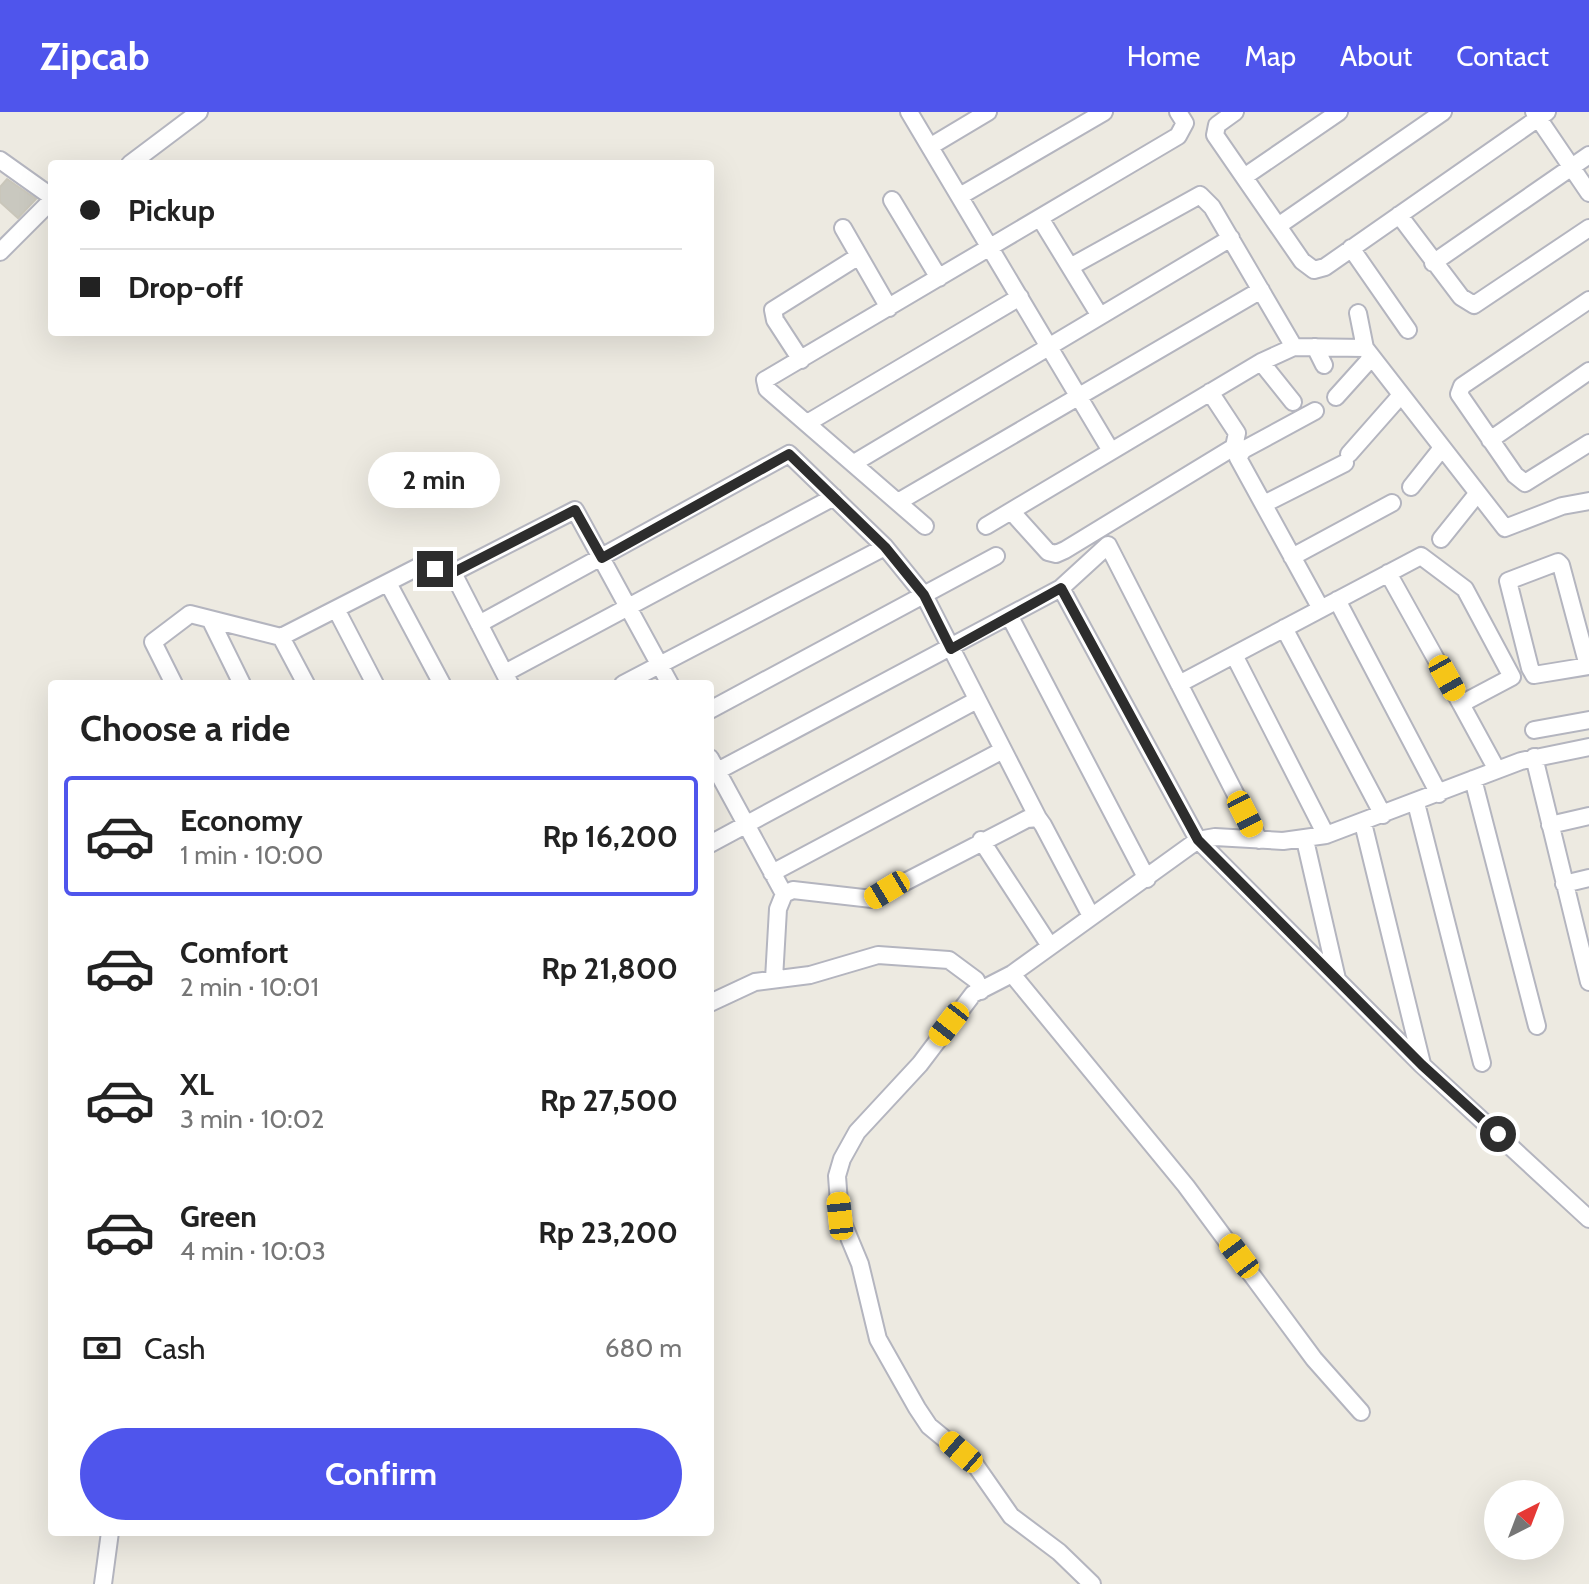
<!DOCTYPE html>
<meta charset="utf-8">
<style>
body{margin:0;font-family:Cabin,sans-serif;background:#f6f6f6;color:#222;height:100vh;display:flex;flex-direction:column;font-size:30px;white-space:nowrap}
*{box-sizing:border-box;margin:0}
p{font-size:26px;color:#767676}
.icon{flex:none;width:44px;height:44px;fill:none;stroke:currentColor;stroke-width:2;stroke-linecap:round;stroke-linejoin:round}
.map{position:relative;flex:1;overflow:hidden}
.drawer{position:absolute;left:48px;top:568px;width:666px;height:856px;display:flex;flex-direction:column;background:#fff;border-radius:8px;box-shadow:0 8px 32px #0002}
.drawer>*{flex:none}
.top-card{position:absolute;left:48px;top:48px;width:666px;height:176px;border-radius:8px;box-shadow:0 8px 32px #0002;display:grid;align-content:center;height:176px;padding:0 32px;background:#fff}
.needle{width:52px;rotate:42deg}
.buttons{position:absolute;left:1484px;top:1368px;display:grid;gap:16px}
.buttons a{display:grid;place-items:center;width:80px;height:80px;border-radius:50%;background:#fff;box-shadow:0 8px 32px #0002;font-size:40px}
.end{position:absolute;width:36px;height:36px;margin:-18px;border:10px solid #2d2d2d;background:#fff;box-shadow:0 0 0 4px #fff}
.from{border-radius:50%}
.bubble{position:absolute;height:56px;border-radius:28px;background:#fff;box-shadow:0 8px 32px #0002;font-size:26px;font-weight:700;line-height:56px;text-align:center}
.car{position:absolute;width:24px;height:48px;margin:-24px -12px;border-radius:10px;box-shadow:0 0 6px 2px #0007;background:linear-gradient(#f5c518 24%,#345 0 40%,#f5c518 0 76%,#345 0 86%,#f5c518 0)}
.top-card b{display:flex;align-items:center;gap:28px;height:76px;font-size:30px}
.top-card b+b{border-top:2px solid #e0e0e0}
.top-card i{width:20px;height:20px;background:#222}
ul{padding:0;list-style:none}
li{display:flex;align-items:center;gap:24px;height:120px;margin:0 16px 12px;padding:0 16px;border:4px solid transparent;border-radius:8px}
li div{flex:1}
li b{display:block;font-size:30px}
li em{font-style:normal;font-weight:700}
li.on{border-color:#4f55ec}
li>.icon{width:72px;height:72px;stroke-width:1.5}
h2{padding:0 32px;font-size:36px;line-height:96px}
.pay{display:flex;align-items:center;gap:20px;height:88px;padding:0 32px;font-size:30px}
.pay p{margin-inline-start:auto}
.primary-button{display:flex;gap:16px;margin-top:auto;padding:16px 32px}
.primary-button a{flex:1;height:92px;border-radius:48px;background:#4f55ec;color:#fff;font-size:32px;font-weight:700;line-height:92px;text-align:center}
header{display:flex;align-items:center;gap:48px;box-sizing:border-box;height:112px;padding:0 40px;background:#4f55ec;color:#fff}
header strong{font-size:38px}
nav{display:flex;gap:44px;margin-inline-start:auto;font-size:28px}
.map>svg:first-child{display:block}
.building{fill:#c9c8bf;stroke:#c9c6ba;stroke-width:2}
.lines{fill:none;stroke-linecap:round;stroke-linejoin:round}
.street-casing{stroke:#b4b5bf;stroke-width:20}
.street{stroke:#fff;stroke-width:16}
.route{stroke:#2d2d2d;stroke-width:10}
</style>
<header>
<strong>Zipcab</strong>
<nav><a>Home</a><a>Map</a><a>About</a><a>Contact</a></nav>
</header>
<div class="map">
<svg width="1589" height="1472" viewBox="0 0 1589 1472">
<rect width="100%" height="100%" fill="#edeae1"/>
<!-- building -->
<path class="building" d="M7,67L36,87L18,106L0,90V75Z"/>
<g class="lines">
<!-- street casing -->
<g class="street-casing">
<path id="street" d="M909,0L1111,339
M1235,0L1217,13L1215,23L1302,149L1314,158L1325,155L1547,0
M1534,0L1589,81
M931,34L988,0
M0,48L52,85
M130,52L199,0
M1244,65L1339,0
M960,84L1104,0
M892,88L939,166
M1399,103L1461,185L1474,193L1589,116
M1040,106L1100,204
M1278,114L1443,0
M843,116L889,196
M1351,136L1408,218
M0,140L52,88
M1433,151L1589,43
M1070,155L1200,83L1212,95L1294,235
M1589,188L1462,274L1459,282L1515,363L1525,371L1589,331
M1358,201L1365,236
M1315,235L1324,253
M801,248L775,208L773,198L859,144
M1261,250L1293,290
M1336,285L1372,245
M1315,299L1243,338L1238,346L1321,497
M809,310L1020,185
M1490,328L1589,259
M1349,342L1401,283
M854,351L1231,126
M1411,375L1442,336
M898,390L1261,178
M1264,392L1345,351
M1011,399L1048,440L1056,442L1065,438L1234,335L1237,321L1210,280
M925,414L767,277L765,268L1178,24L1185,11L1178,0
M986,414L1261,250L1294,235L1365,236L1505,416L1562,394L1589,389
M1441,427L1477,382
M1292,445L1392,391
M452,459L510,572
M1388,461L1461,592
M388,471L442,572
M1061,476L1198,728L1422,953L1589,1107
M1337,488L1439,682
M336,497L375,572
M1010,505L1147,767
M210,507L242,572
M479,512L789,342L885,435L924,483L1038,706
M1284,516L1383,703
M281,525L306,572
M1234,543L1326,723
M1588,554L1561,453L1558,450L1508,469L1530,556L1534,563L1589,554
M505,561L834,385
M174,572L153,530L190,502L281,525L418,455L456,459L575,398L670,572
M623,572L885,435
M1179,572L1421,444L1465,477L1512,565L1461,592L1497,658
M710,598L996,444
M1534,618L1589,608
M1534,645L1589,870
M710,646L784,782
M710,663L1061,476L1108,433L1259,728
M1473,667L1537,914
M1416,691L1482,951
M1363,711L1422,952
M1550,713L1589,704
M981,728L1050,834
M1305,728L1337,867
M710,732L977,588
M772,761L1003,638
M1564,772L1589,766
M1012,862L1186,1074L1314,1247L1361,1300
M774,867L778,797L784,782L793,778L872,787L1027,707L1038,706L1043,713L1091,804
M710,891L755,870L810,863L878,843L949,848L976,868L981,879
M103,1472L110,1420
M1092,1472L1059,1440L1011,1404L974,1351L929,1314L917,1296L878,1227L860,1152L840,1104L837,1064L842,1047L857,1020L920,952L973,882L1012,862L1198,728L1215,725L1283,729L1326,723L1521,649L1589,635"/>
</g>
<!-- street -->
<use href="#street" class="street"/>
</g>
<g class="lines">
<!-- route -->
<path class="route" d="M435,457L456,459L575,398L602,446L789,342L885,435L924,483L951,537L1061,476L1198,728L1422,953L1498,1022"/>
</g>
</svg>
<div class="buttons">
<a><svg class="needle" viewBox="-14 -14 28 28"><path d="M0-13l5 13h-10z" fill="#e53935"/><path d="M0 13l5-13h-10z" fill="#767676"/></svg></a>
</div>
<i class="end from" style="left:1498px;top:1022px"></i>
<i class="end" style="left:435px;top:457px"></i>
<div class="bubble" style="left:368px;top:340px;width:132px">2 min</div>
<i class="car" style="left:1447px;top:566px;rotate:151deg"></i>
<i class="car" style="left:1245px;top:702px;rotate:153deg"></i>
<i class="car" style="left:887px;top:778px;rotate:239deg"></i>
<i class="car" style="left:949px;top:912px;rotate:218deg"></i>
<i class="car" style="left:840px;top:1104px;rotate:354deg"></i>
<i class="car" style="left:1239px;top:1144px;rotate:323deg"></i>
<i class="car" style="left:961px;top:1340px;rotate:311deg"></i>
<div class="top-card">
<b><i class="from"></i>Pickup</b>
<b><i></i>Drop-off</b>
</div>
<section class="drawer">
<h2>Choose a ride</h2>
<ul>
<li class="on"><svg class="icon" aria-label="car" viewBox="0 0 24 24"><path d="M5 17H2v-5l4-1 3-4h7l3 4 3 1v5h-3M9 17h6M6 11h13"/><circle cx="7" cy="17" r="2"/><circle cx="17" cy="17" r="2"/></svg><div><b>Economy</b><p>1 min · 10:00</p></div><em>Rp 16,200</em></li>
<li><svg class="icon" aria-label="car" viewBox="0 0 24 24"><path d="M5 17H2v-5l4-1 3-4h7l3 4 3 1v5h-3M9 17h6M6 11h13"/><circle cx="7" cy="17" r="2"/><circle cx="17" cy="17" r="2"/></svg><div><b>Comfort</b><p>2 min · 10:01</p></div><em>Rp 21,800</em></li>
<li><svg class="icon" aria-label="car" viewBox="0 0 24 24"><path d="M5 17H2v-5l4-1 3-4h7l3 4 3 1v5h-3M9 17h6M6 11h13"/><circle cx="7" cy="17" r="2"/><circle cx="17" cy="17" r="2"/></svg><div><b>XL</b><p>3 min · 10:02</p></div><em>Rp 27,500</em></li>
<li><svg class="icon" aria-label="car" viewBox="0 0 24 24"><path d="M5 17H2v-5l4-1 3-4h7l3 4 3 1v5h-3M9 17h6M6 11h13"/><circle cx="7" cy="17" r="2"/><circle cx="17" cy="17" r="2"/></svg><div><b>Green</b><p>4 min · 10:03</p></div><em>Rp 23,200</em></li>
</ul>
<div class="pay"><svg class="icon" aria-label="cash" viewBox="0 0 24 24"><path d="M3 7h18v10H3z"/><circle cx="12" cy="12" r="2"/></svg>Cash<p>680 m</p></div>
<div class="primary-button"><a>Confirm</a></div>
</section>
</div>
